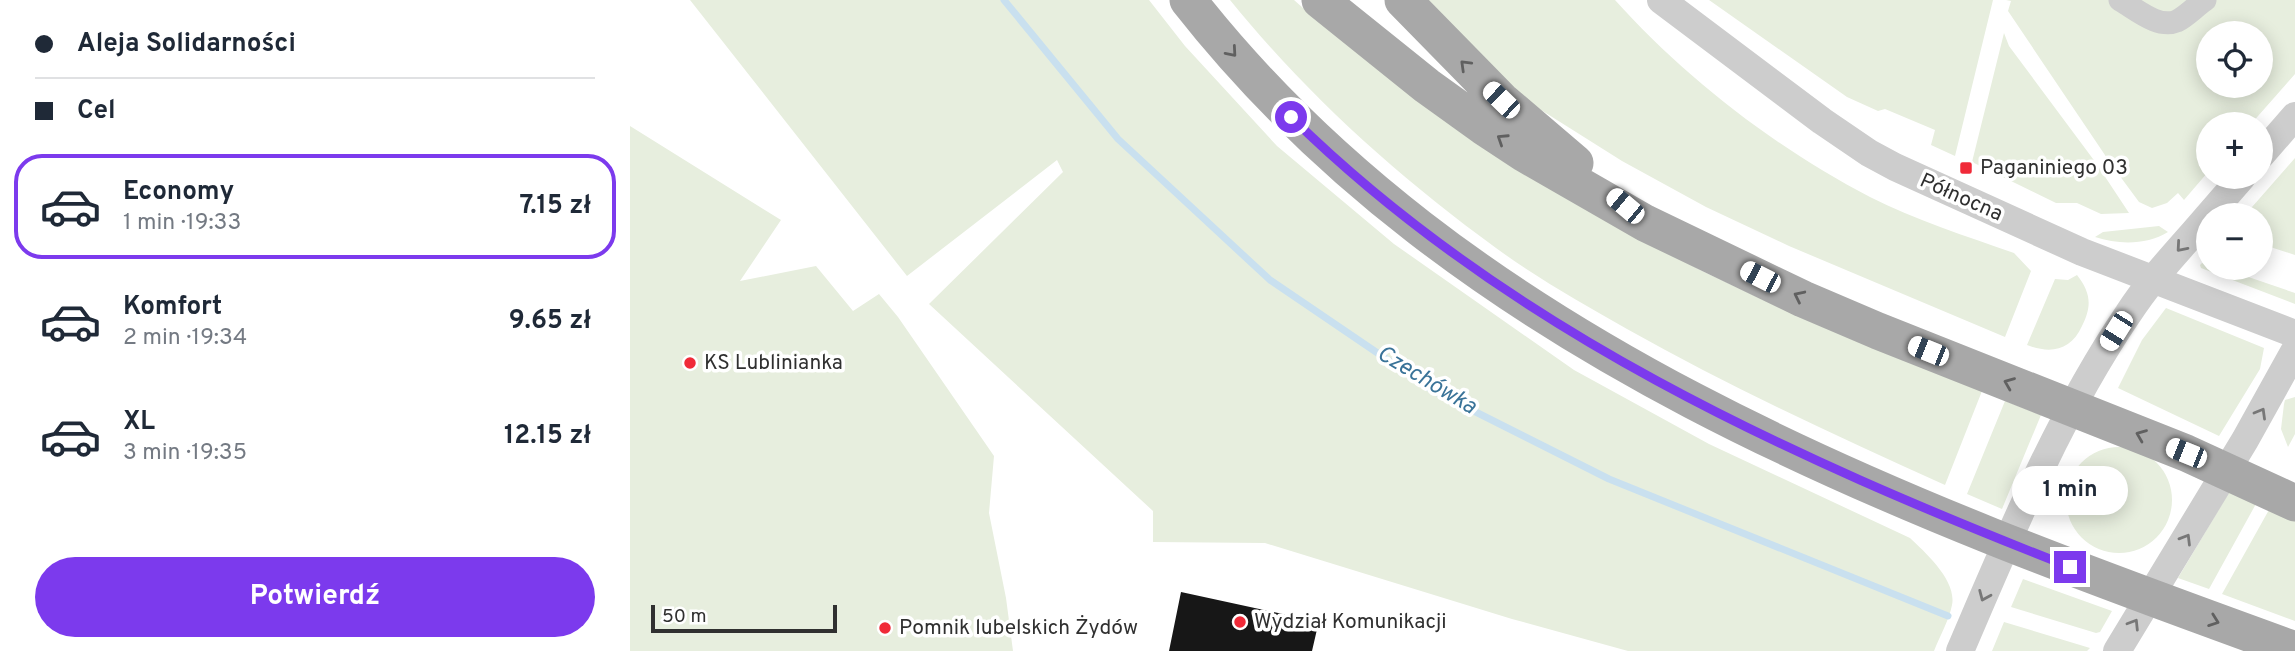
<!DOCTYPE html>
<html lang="pl">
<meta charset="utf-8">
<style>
body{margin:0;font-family:Overpass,sans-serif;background:#f6f6f7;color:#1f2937;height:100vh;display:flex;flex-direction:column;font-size:26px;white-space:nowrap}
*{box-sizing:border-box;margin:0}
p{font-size:23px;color:#747a83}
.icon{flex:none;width:38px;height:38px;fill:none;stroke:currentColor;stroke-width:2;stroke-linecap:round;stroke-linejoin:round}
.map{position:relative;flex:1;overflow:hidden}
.side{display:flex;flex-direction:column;background:#fff;width:630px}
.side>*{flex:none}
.top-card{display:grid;align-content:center;height:154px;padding:0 35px;background:#fff}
.controls{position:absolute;left:1566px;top:21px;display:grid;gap:14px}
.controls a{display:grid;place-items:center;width:77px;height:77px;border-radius:50%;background:#fff;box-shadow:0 4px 18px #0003;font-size:35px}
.scale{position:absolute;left:21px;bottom:18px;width:186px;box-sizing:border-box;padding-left:7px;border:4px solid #303030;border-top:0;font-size:19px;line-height:24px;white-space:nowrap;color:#303030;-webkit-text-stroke:5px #fff;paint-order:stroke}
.end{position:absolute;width:32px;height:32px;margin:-16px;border:9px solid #7c3aed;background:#fff;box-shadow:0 0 0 4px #fff}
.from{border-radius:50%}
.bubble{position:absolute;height:49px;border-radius:24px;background:#fff;box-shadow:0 4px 18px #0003;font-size:23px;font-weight:700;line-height:49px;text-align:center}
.car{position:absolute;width:21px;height:42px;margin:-21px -10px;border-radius:9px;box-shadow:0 0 5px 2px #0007;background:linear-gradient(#fff 24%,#345 0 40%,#fff 0 76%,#345 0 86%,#fff 0)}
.top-card b{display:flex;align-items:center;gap:24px;height:66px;font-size:26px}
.top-card b+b{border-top:2px solid #e0e1e3}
.top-card i{width:18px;height:18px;background:#1f2937}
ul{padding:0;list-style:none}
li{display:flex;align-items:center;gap:21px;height:105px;margin:0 14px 10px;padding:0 21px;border:4px solid transparent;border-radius:28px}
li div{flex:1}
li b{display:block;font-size:26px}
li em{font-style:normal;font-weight:700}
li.current{border-color:#7c3aed}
li>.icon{width:63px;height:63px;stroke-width:1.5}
.action{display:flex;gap:14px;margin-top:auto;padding:14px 35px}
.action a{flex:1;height:80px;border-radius:42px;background:#7c3aed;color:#fff;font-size:28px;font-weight:700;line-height:80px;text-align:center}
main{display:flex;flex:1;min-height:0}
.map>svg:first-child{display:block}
.green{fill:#e7eede;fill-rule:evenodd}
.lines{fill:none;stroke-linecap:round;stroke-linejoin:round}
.stream{stroke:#c9e0ef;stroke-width:7}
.building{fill:#171717}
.minor{stroke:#cdcdcd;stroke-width:23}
.tertiary{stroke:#cdcdcd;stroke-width:28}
.primary{stroke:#a8a8a8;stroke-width:37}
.oneway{stroke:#606060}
.oneway2{stroke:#777}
.route{stroke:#7c3aed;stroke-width:9}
.poi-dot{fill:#f02a38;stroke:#fff;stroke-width:2.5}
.labels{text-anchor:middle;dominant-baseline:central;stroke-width:7;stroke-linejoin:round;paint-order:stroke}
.poi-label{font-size:21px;fill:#303030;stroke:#fff;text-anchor:start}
.street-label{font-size:21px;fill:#303030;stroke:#fff}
.water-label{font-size:23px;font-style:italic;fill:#397398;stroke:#fff}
</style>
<main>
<section class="side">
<div class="top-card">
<b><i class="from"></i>Aleja Solidarności</b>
<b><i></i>Cel</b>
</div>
<ul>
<li class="current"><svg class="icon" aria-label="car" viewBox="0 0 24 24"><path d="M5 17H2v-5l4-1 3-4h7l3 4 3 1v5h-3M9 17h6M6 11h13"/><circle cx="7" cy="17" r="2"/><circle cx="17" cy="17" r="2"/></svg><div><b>Economy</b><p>1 min · 19:33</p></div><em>7.15 zł</em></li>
<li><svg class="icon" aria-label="car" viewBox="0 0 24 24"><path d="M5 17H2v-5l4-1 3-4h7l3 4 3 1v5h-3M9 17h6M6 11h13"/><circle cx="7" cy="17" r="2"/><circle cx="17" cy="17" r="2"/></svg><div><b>Komfort</b><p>2 min · 19:34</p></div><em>9.65 zł</em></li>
<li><svg class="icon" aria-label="car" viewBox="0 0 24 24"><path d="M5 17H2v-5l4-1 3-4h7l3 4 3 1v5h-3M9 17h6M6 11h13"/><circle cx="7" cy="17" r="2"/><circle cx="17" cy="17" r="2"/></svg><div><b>XL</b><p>3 min · 19:35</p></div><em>12.15 zł</em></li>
</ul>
<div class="action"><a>Potwierdź</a></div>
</section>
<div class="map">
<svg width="1665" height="651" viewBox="0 0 1665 651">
<rect width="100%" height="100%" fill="#fff"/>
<!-- green -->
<path class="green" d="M60,0H519L555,46L647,146L764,244L944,370L1079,444L1280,538C1296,553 1327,581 1322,605C1319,620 1310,636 1304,651H998L882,619L635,543L523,542V511L299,304L433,172L427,160L277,276Z
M600,0H664L690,23L989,227L1070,270L1172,318L1352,391L1315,485C1207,436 1100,387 997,329C953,304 907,278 866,248C767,176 677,95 600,0Z
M790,0H985C1055,78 1147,149 1240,197C1285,220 1336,236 1384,253L1401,271L1375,337L1159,246L1076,207L992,161L884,93Z
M1079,0H1363L1325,156L1301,145L1305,130L1255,109L1248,111L1217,97Z
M1376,0H1665V74L1621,124H1578V172L1554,200L1548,193L1537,203L1522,208L1509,202L1481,164L1378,11L1381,1ZM1578,33H1631V86H1578Z
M1374,33L1379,46L1466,163L1499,213L1471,214L1447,203H1426L1342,162Z
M0,126L151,220L110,281L186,266L223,311L249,294L268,317L364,456L359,513L376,598L383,651H0Z
M1665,158V255L1631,244V215H1615Z
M1529,226L1538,232C1517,245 1489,245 1465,237L1473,232Z
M1576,259L1578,261V268H1592L1665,293V304L1571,268L1570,265Z
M1447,275C1461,293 1462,306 1452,326C1441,351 1420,354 1397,345L1425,279L1438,280Z
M1536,308L1634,348L1630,369L1589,436L1488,388L1512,340Z
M1665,397V434L1658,447L1651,429L1654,404L1655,400Z
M1375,401L1411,415L1372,509L1337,494Z
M1436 500a53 53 0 1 1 106 0a53 53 0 1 1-106 0Z
M1601,489L1627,502L1579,589L1548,578Z
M1640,508L1665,520V621L1592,594Z
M1393,579L1482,611L1470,632L1466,633L1381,607Z
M1374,622L1460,648L1457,651H1362Z"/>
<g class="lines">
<!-- stream -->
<path class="stream" d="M374,0L488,139L640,280L802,390L979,479L1318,616"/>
</g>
<!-- building -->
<path class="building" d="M551,592L662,616L661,619L688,625L682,651H539Z"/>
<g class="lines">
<!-- minor -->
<path class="minor" d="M1490,0C1506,9 1528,29 1547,21C1557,16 1566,6 1575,0"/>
<!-- tertiary -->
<path class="tertiary" d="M1031,0L1192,121L1239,153L1265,167L1452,252L1665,334
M1631,155L1665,116
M1579,215L1612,177
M1330,651C1379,537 1428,417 1498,314C1521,278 1551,248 1578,216
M1487,651L1615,440L1665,350"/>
<!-- primary -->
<path class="primary" d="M558,0C830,347 1264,505 1665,650
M690,0L797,86L854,127L895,154L1015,223L1173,299L1248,331L1556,453L1665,503
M773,0L871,100L945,163"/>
</g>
<!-- one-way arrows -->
<defs><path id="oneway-chevron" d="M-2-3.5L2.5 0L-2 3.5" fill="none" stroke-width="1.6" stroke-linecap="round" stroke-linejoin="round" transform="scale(1.75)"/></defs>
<g class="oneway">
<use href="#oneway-chevron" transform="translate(602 52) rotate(49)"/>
<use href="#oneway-chevron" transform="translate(835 65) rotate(-136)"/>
<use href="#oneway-chevron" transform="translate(872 139) rotate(-147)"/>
<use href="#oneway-chevron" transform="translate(1169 296) rotate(-154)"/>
<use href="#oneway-chevron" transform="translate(1379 383) rotate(-158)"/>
<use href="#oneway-chevron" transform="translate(1511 435) rotate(-158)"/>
<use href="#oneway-chevron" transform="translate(1584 621) rotate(20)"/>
</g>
<g class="oneway2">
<use href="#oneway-chevron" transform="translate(1551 247) rotate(131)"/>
<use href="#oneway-chevron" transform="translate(1631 413) rotate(-60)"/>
<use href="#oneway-chevron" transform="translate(1556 539) rotate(-59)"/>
<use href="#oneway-chevron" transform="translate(1354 596) rotate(113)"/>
<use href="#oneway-chevron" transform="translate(1504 624) rotate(-58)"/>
</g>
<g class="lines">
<!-- route -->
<path class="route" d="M661,117C879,331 1160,457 1440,567"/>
</g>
<!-- markers -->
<g class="poi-dot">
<rect x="1329" y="161" width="14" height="14" rx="3.5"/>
<circle cx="60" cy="363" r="7"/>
<circle cx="610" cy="622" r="7"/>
<circle cx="255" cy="628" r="7"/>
</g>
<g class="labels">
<!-- poi labels -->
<g class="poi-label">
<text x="1350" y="168">Paganiniego 03</text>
<text x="74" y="363">KS Lublinianka</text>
<text x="624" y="622">Wydział Komunikacji</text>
<text x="269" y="628">Pomnik lubelskich Żydów</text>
</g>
<!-- street labels -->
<g class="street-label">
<text transform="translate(1331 198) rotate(24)">Północna</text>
</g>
<!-- water labels -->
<g class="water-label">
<text transform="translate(796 381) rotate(31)">Czechówka</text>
</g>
</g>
</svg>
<div class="controls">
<a><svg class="icon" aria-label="locate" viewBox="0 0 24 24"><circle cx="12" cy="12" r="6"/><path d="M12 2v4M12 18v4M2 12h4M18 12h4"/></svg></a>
<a>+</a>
<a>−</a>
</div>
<div class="scale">50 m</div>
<i class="end from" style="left:661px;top:117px"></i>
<i class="end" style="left:1440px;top:567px"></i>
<div class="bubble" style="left:1382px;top:466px;width:116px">1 min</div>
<i class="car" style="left:871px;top:100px;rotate:314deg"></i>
<i class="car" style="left:995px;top:206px;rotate:310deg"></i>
<i class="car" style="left:1130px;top:277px;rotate:297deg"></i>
<i class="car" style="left:1486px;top:331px;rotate:212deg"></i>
<i class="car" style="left:1298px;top:351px;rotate:292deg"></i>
<i class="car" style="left:1556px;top:453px;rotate:292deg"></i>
</div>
</main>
